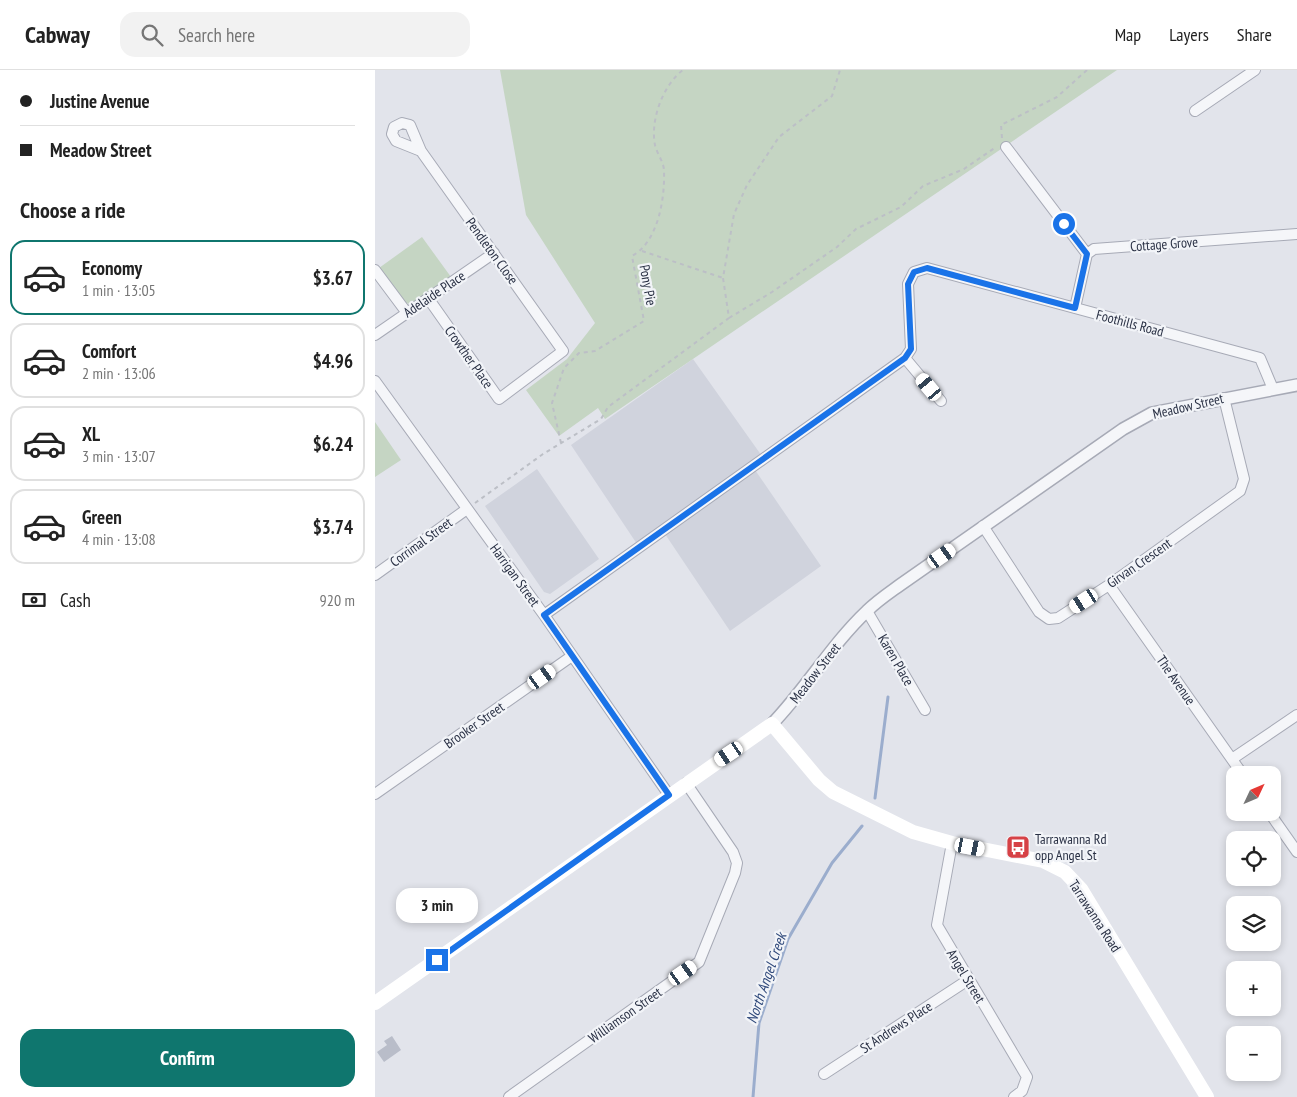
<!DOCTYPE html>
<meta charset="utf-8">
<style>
body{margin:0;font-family:"PT Sans Narrow",sans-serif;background:#f2f2f2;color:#222;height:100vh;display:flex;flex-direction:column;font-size:19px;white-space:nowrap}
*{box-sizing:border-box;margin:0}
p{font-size:16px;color:#767676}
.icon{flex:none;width:28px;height:28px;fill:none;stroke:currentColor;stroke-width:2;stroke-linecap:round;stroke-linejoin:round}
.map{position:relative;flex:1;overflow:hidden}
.details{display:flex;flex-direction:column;background:#fff;width:375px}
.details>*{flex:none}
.guide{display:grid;align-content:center;height:110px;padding:0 20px;background:#fff}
.needle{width:32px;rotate:46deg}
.tools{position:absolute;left:851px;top:696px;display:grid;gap:10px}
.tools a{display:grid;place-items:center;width:55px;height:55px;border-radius:10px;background:#fff;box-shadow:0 2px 8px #0003;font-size:25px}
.end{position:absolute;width:22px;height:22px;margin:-11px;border:6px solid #1a73e8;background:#fff;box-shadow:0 0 0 2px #fff}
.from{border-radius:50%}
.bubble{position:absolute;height:35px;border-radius:15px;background:#fff;box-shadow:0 2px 8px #0003;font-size:16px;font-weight:800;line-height:35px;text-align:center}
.car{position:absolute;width:15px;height:30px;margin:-15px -8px;border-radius:6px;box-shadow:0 0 4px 1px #0007;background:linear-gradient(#fff 24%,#345 0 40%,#fff 0 76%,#345 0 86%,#fff 0)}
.guide b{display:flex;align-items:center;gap:18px;height:48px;font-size:19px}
.guide b+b{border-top:1px solid #e0e0e0}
.guide i{width:12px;height:12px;background:#222}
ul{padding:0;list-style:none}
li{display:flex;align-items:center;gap:15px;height:75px;margin:0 10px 8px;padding:0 10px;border:2px solid #e0e0e0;border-radius:15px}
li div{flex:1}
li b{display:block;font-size:19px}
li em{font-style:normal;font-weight:800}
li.selected{border-color:#0f766e}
li>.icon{width:45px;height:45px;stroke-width:1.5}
h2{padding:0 20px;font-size:22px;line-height:60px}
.pay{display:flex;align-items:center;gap:12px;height:55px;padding:0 20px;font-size:19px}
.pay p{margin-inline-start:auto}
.primary-button{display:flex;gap:10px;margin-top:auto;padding:10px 20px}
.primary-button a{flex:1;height:58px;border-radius:15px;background:#0f766e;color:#fff;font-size:20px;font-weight:800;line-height:58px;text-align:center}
header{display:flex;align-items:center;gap:30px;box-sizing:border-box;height:70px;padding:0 25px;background:#fff;border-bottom:1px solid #e0e0e0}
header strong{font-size:24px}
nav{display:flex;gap:28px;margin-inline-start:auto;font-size:18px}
.search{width:350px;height:45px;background:#f2f2f2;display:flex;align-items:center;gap:12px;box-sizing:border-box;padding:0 18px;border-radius:15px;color:#767676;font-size:19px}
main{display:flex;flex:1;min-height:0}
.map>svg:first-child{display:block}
.built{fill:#d0d3dd}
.green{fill:#c5d5c3}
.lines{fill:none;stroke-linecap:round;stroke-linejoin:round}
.stream{stroke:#9badcd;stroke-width:3}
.building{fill:#b9bdc9}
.minor-casing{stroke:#a7aab6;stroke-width:12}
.tertiary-casing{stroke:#a7aab6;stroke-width:14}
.path{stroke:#bcbfc6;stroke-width:2;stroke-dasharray:4 4;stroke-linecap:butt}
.minor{stroke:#f5f6f9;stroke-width:10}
.tertiary{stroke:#f5f6f9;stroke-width:11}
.secondary{stroke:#fff;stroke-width:14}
.route{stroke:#1a73e8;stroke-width:6}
.labels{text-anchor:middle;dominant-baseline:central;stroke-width:4.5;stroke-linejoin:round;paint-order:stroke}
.street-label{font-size:14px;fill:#293044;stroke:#f2f4f8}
.poi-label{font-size:14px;fill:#293044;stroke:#f2f4f8;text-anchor:start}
.water-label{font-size:15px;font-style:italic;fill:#30497b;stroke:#f2f4f8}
</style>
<header>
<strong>Cabway</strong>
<div class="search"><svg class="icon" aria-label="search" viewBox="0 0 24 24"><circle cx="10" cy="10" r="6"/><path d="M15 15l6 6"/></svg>Search here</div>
<nav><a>Map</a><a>Layers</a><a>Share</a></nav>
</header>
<main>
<section class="details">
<div class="guide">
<b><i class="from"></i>Justine Avenue</b>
<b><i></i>Meadow Street</b>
</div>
<h2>Choose a ride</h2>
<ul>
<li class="selected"><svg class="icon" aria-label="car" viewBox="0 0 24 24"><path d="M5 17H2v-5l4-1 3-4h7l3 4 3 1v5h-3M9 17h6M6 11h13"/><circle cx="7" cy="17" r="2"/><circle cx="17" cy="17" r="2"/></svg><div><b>Economy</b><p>1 min · 13:05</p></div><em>$3.67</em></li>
<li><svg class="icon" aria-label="car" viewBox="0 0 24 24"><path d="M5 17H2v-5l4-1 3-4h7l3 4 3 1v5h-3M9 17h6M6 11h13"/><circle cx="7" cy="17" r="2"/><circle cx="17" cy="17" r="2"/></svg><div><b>Comfort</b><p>2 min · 13:06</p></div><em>$4.96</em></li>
<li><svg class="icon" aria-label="car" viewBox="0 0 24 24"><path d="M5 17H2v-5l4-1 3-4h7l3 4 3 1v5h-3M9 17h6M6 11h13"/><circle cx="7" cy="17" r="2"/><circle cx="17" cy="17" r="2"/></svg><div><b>XL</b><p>3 min · 13:07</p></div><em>$6.24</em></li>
<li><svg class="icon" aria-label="car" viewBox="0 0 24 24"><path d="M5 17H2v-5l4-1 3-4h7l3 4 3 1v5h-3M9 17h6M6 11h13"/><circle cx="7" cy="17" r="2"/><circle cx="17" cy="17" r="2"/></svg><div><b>Green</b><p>4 min · 13:08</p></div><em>$3.74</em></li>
</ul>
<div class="pay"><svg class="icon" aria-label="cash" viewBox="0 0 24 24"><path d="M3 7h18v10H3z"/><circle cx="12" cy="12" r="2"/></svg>Cash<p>920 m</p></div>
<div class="primary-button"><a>Confirm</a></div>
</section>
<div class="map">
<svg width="922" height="1027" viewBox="0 0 922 1027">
<rect width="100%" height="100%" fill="#e2e4eb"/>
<!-- built -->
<path class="built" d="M318,289L389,389L378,397L446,496L355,561L288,461L264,477L196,375Z
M162,399L224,489L175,524L169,522L110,436Z"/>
<!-- green -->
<path class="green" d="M125,0H742L230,349L223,338L184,366L151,320L192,289L220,253L151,145Z
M47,167L76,207L37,235L28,232L4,198Z
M0,352L26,390L0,407Z"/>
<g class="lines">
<!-- stream -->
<path class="stream" d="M500,728L513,627
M378,1027L384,953L413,869L457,793L487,756"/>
</g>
<!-- building -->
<path class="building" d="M17,966L26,980L9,992L2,982L12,975L9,971Z"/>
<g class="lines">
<!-- minor casing -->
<g class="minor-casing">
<path id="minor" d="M820,41L880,0
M631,77L712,184
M46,81L35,55L27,53L19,57L17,64L21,71L46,81L188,281L124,329L53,228
M0,200L32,243
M700,238L712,184L719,179L922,164
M0,265L119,183
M530,288L566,331
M0,311L169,545L294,725
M608,456L664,542L674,549L683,548L734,515L865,421L869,409L849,328
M0,505L92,439
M734,515L868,705
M492,541L550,640
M169,545L530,288L536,279L533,214L539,202L552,198L885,288L898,319
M857,689L922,645
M0,724L197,586
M894,742L922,782
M577,773L562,855L652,1007L647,1021L639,1027
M449,1004L593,910
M134,1027L324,892L360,803L362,793L358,782L311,713"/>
</g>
<!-- tertiary casing -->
<g class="tertiary-casing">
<path id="tertiary" d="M397,654C431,619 456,575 492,541C502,531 514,523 525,515L748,359L777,343L922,315"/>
</g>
<!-- path -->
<path class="path" d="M627,68L626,55L682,27L712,0
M267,181L348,208
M354,248L397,222L462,177L481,159L526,137L548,116L589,99L621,77
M186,373L177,333L189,298L204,283L220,281L269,251L257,186C283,172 290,129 289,101C289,92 282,84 280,75C275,50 288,15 308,0
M100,433L168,384L226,349L233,337L354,248L348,208L359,144L372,115L404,67L457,26L465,0"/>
<!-- minor -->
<use href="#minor" class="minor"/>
<!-- tertiary -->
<use href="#tertiary" class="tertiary"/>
<!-- secondary -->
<path class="secondary" d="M0,933L397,654L444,710L458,722L538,762L577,773L668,791L690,802L706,819L832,1027"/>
</g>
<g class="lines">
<!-- route -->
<path class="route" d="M62,890L294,725L169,545L530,288L536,279L533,214L539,202L552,198L700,238L712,184L689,154"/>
</g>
<!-- icons -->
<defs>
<g id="bus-square" transform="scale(1.25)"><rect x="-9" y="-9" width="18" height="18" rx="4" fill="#d64146" stroke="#f2f4f8"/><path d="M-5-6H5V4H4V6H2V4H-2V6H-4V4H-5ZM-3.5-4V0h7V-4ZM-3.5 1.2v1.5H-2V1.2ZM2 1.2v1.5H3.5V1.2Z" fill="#fff"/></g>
</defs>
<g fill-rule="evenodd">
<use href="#bus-square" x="643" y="777"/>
</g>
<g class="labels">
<!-- street labels -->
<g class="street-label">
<text transform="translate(789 174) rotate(-4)">Cottage Grove</text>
<text transform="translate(117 181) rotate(54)">Pendleton Close</text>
<text transform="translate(273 215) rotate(80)">Pony Pie</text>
<text transform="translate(59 224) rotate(-34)">Adelaide Place</text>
<text transform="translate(755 253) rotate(15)">Foothills Road</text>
<text transform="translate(94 287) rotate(55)">Crowther Place</text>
<text transform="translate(813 336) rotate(-13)">Meadow Street</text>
<text transform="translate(46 472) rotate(-36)">Corrimal Street</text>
<text transform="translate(764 493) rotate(-35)">Girvan Crescent</text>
<text transform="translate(140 505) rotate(54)">Harrigan Street</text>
<text transform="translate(521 590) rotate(60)">Karen Place</text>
<text transform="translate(440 603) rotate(-52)">Meadow Street</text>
<text transform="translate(801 610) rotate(55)">The Avenue</text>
<text transform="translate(99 655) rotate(-35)">Brooker Street</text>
<text transform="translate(720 846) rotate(57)">Tarrawanna Road</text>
<text transform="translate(591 906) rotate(59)">Angel Street</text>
<text transform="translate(250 945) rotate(-35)">Williamson Street</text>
<text transform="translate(521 957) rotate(-33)">St Andrews Place</text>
</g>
<!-- poi labels -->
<g class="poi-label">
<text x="660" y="769">Tarrawanna Rd<tspan x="660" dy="16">opp Angel St</tspan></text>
</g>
<!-- water labels -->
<g class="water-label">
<text transform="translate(391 908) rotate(-71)">North Angel Creek</text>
</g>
</g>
</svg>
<div class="tools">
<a><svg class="needle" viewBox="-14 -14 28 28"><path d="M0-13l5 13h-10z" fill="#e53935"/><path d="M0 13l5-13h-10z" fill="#767676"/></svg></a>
<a><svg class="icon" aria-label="locate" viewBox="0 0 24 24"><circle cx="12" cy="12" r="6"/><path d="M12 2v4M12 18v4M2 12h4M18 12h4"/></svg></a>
<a><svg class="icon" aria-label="layers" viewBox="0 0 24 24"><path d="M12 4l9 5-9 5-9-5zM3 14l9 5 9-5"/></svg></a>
<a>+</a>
<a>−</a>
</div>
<i class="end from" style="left:689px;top:154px"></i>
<i class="end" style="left:62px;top:890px"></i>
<div class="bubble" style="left:21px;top:818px;width:82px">3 min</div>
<i class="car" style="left:554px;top:317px;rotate:320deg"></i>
<i class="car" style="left:567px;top:486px;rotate:55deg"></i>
<i class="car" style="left:709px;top:531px;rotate:237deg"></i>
<i class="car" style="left:167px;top:607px;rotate:55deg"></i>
<i class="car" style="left:354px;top:684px;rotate:236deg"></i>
<i class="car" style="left:595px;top:777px;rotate:101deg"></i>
<i class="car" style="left:308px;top:903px;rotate:55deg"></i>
</div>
</main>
